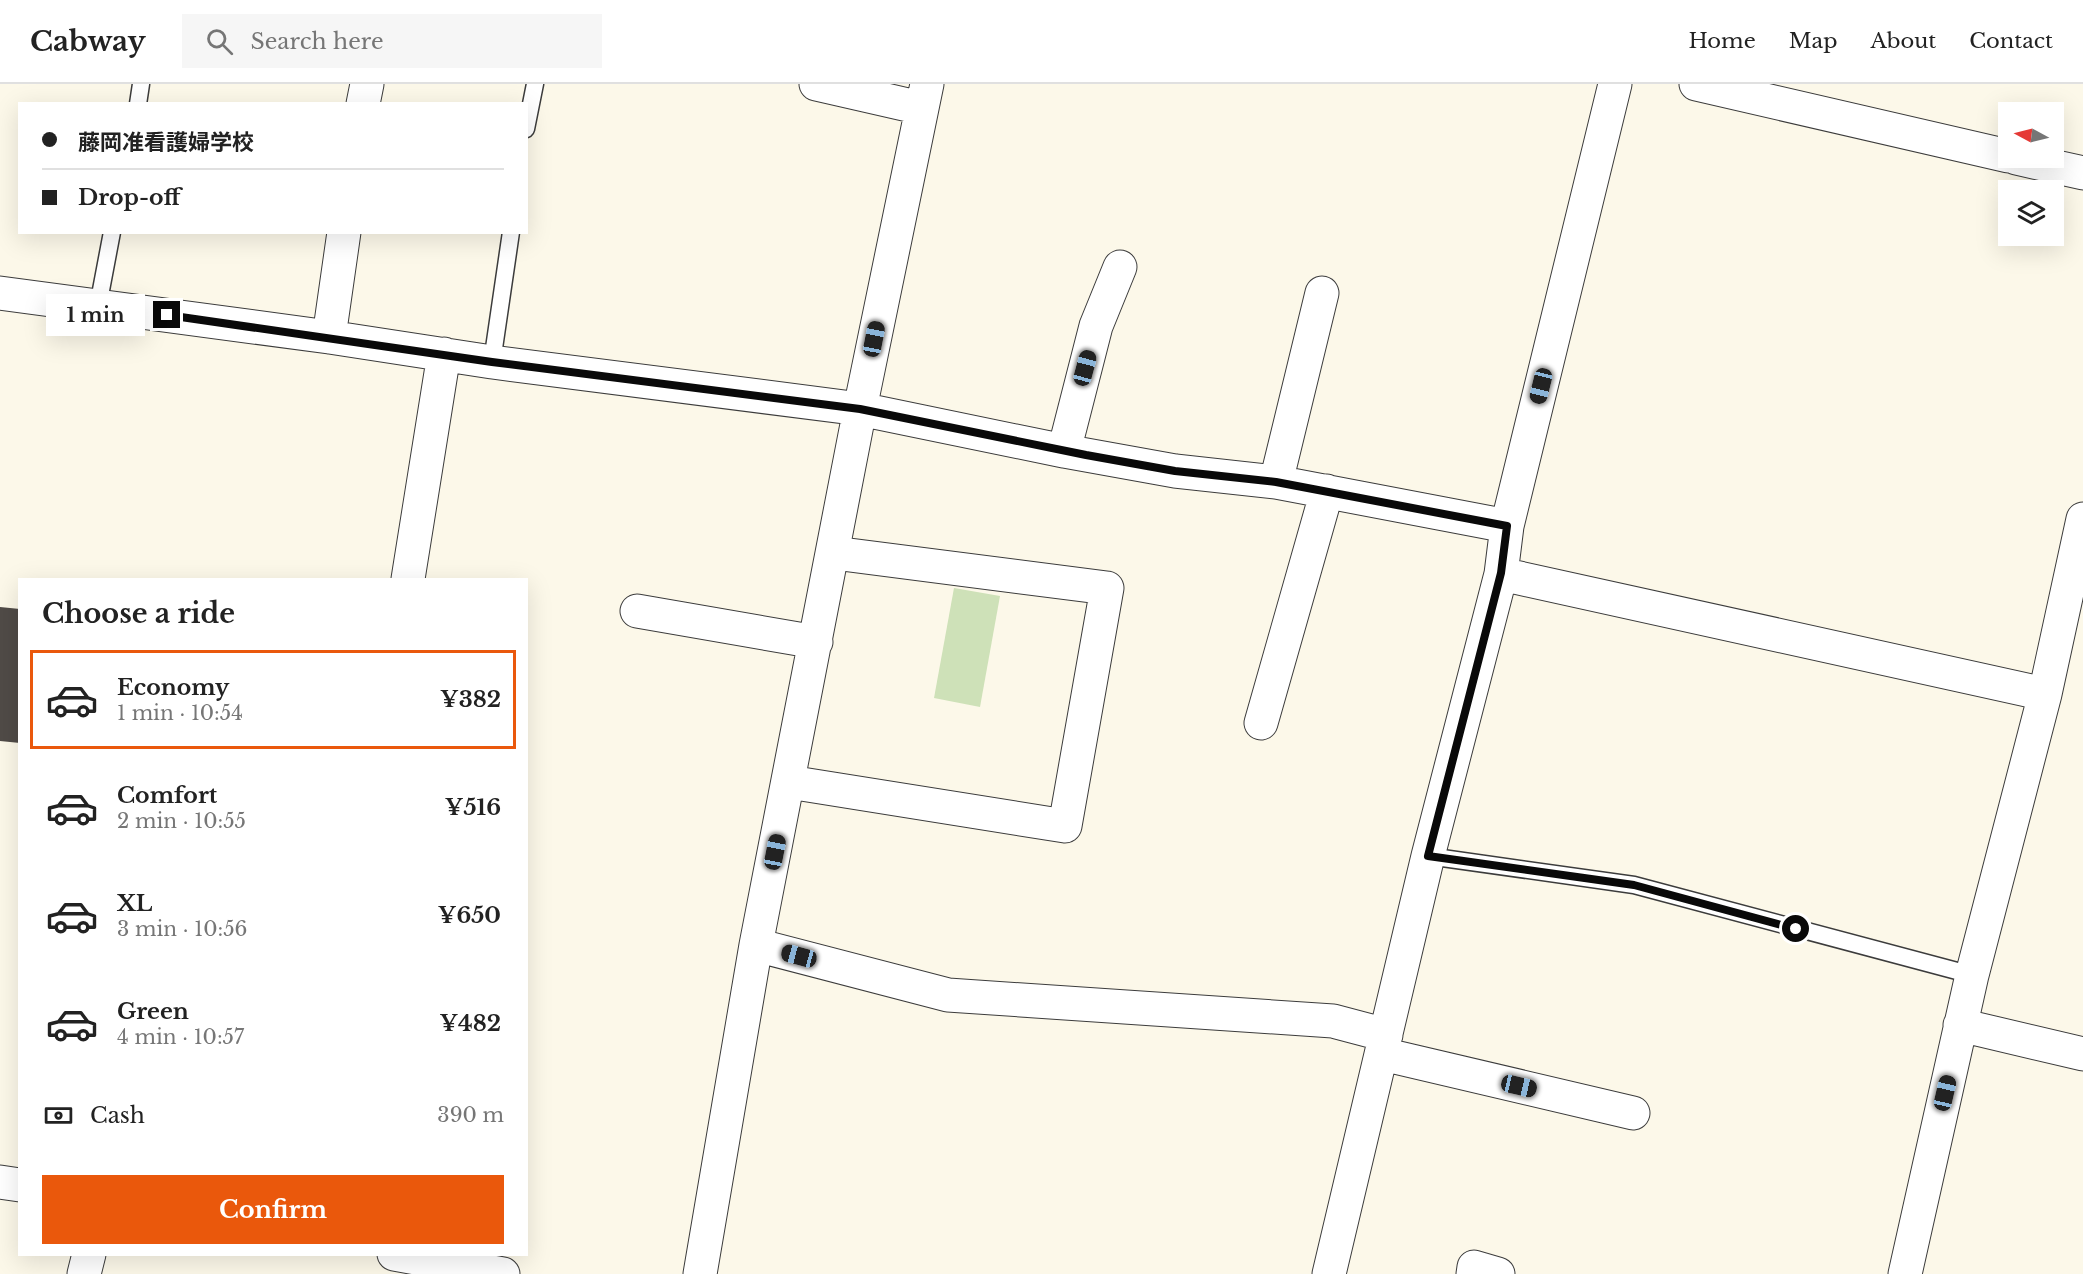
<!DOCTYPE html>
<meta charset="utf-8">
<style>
body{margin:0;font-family:"Libre Baskerville","Noto Sans JP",serif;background:#f6f6f6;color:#222;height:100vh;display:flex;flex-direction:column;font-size:22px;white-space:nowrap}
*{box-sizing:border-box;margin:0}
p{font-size:20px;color:#767676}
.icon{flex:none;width:33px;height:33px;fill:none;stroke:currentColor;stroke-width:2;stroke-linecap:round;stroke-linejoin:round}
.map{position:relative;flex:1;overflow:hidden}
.sheet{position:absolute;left:18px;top:494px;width:510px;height:678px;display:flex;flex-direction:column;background:#fff;border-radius:0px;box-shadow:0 6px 24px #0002}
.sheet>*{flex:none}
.top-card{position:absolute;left:18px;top:18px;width:510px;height:132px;border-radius:0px;box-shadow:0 6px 24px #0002;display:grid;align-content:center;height:132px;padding:0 24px;background:#fff}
.needle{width:39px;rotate:277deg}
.tools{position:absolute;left:1998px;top:18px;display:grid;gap:12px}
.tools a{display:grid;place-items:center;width:66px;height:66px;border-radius:0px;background:#fff;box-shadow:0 6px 24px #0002;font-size:30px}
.end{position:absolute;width:27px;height:27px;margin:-14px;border:8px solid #090909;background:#fff;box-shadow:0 0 0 3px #fff}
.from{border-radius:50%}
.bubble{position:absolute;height:42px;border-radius:0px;background:#fff;box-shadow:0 6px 24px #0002;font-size:20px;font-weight:800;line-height:42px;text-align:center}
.car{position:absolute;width:18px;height:36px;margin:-18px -9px;border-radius:8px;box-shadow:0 0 4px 2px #0007;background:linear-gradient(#222 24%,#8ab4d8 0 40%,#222 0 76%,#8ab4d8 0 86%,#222 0)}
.top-card b{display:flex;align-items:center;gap:21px;height:57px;font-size:22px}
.top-card b+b{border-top:2px solid #e0e0e0}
.top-card i{width:15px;height:15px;background:#222}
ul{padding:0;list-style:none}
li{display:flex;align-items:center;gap:18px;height:99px;margin:0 12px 9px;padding:0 12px;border:3px solid transparent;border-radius:0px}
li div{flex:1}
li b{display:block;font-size:22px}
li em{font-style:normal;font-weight:800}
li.on{border-color:#ea580c}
li>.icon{width:54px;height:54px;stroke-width:1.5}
h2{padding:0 24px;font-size:27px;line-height:72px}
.pay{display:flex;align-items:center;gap:15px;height:66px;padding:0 24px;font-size:22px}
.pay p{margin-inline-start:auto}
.button{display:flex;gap:12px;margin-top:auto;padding:12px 24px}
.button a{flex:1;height:69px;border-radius:0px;background:#ea580c;color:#fff;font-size:24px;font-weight:800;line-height:69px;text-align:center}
header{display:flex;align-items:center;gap:36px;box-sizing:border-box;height:84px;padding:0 30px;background:#fff;border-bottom:2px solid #e0e0e0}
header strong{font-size:28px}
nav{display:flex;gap:33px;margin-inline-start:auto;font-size:21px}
.search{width:420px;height:54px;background:#f6f6f6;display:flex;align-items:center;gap:15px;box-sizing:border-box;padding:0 21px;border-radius:0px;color:#767676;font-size:22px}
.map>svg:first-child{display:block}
.green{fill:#cee1b8}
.building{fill:#504b47}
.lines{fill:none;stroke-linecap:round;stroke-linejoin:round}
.service-casing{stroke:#3c3c3c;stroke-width:19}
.minor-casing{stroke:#3c3c3c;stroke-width:35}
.service{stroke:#fff;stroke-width:16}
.minor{stroke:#fff;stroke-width:33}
.route{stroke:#090909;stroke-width:8}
</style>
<header>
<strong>Cabway</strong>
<div class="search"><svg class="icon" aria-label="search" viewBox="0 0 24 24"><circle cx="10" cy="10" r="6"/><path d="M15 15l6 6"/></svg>Search here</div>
<nav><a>Home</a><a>Map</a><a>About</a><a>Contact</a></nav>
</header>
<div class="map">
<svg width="2083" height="1190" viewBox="0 0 2083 1190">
<rect width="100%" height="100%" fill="#fcf8e9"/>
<!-- green -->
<path class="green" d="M954,504L1000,512L980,623L934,614Z"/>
<!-- building -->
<path class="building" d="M0,523L20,525V659L0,657Z"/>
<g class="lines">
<!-- service casing -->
<g class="service-casing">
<path id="service" d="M138,20L141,0
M526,45L535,0
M98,222L112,148
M492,278L511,148
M1428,772L1634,801L1972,891"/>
</g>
<!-- minor casing -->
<g class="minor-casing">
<path id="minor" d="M816,0L921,24
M1696,0L2008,72
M363,20L367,0
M2016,74L2083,89
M0,209L329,253L492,278L860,325L1064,367L1175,387L1276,398L1507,442
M329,253L344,148
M1064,367L1096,242L1120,183
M1276,398L1322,209
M1501,490L2045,610
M408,495L444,270
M637,527L816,558
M1261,639L1327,407
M789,698L1065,742L1107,504L834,469
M756,861L948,911L1333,937L1386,951
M1960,941L2083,970
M1382,970L1633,1029
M0,1098L20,1101
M394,1170L503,1190
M84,1190L89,1170
M700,1190L756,861L860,325L927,0
M1329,1190L1428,772L1501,490L1507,442L1615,0
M1473,1190L1474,1183L1498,1190
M1905,1190L1972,891L2045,610L2083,435"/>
</g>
<!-- service -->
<use href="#service" class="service"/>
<!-- minor -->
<use href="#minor" class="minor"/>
</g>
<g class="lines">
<!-- route -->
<path class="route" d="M167,231L492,278L860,325L1086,371L1175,387L1276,398L1507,442L1501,489L1428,772L1634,801L1796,845"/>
</g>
</svg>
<div class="tools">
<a><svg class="needle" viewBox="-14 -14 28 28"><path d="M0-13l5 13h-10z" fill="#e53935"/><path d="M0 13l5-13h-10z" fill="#767676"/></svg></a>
<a><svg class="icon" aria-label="layers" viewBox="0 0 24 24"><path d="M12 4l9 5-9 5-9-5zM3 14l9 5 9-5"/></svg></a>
</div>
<i class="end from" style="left:1796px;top:845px"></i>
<i class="end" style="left:167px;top:231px"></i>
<div class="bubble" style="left:46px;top:210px;width:99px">1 min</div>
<i class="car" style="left:874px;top:255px;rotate:11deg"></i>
<i class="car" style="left:1085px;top:284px;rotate:15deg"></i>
<i class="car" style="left:1541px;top:302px;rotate:194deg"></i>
<i class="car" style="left:775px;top:768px;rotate:11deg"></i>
<i class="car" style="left:799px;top:872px;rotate:285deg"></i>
<i class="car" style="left:1519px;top:1002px;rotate:103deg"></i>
<i class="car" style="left:1945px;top:1009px;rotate:13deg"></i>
<div class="top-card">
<b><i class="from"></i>藤岡准看護婦学校</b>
<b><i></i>Drop-off</b>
</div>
<section class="sheet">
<h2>Choose a ride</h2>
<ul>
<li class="on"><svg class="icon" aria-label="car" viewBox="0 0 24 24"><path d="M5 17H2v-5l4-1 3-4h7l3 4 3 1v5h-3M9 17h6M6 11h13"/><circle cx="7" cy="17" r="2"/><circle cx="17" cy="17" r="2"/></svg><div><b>Economy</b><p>1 min · 10:54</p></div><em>¥382</em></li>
<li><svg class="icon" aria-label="car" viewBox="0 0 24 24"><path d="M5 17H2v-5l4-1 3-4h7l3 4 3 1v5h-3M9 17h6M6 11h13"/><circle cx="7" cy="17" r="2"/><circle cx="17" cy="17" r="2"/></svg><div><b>Comfort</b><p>2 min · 10:55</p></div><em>¥516</em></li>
<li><svg class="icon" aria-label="car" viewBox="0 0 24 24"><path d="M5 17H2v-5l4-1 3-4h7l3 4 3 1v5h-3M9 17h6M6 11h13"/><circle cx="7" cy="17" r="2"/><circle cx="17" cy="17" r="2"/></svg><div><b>XL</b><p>3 min · 10:56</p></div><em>¥650</em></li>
<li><svg class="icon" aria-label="car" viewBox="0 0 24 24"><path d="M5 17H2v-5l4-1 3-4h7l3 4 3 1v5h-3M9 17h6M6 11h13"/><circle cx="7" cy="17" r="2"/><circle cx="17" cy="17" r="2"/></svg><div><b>Green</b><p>4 min · 10:57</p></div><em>¥482</em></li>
</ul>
<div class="pay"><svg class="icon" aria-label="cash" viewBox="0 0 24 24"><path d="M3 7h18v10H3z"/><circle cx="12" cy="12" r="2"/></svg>Cash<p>390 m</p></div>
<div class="button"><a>Confirm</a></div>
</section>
</div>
